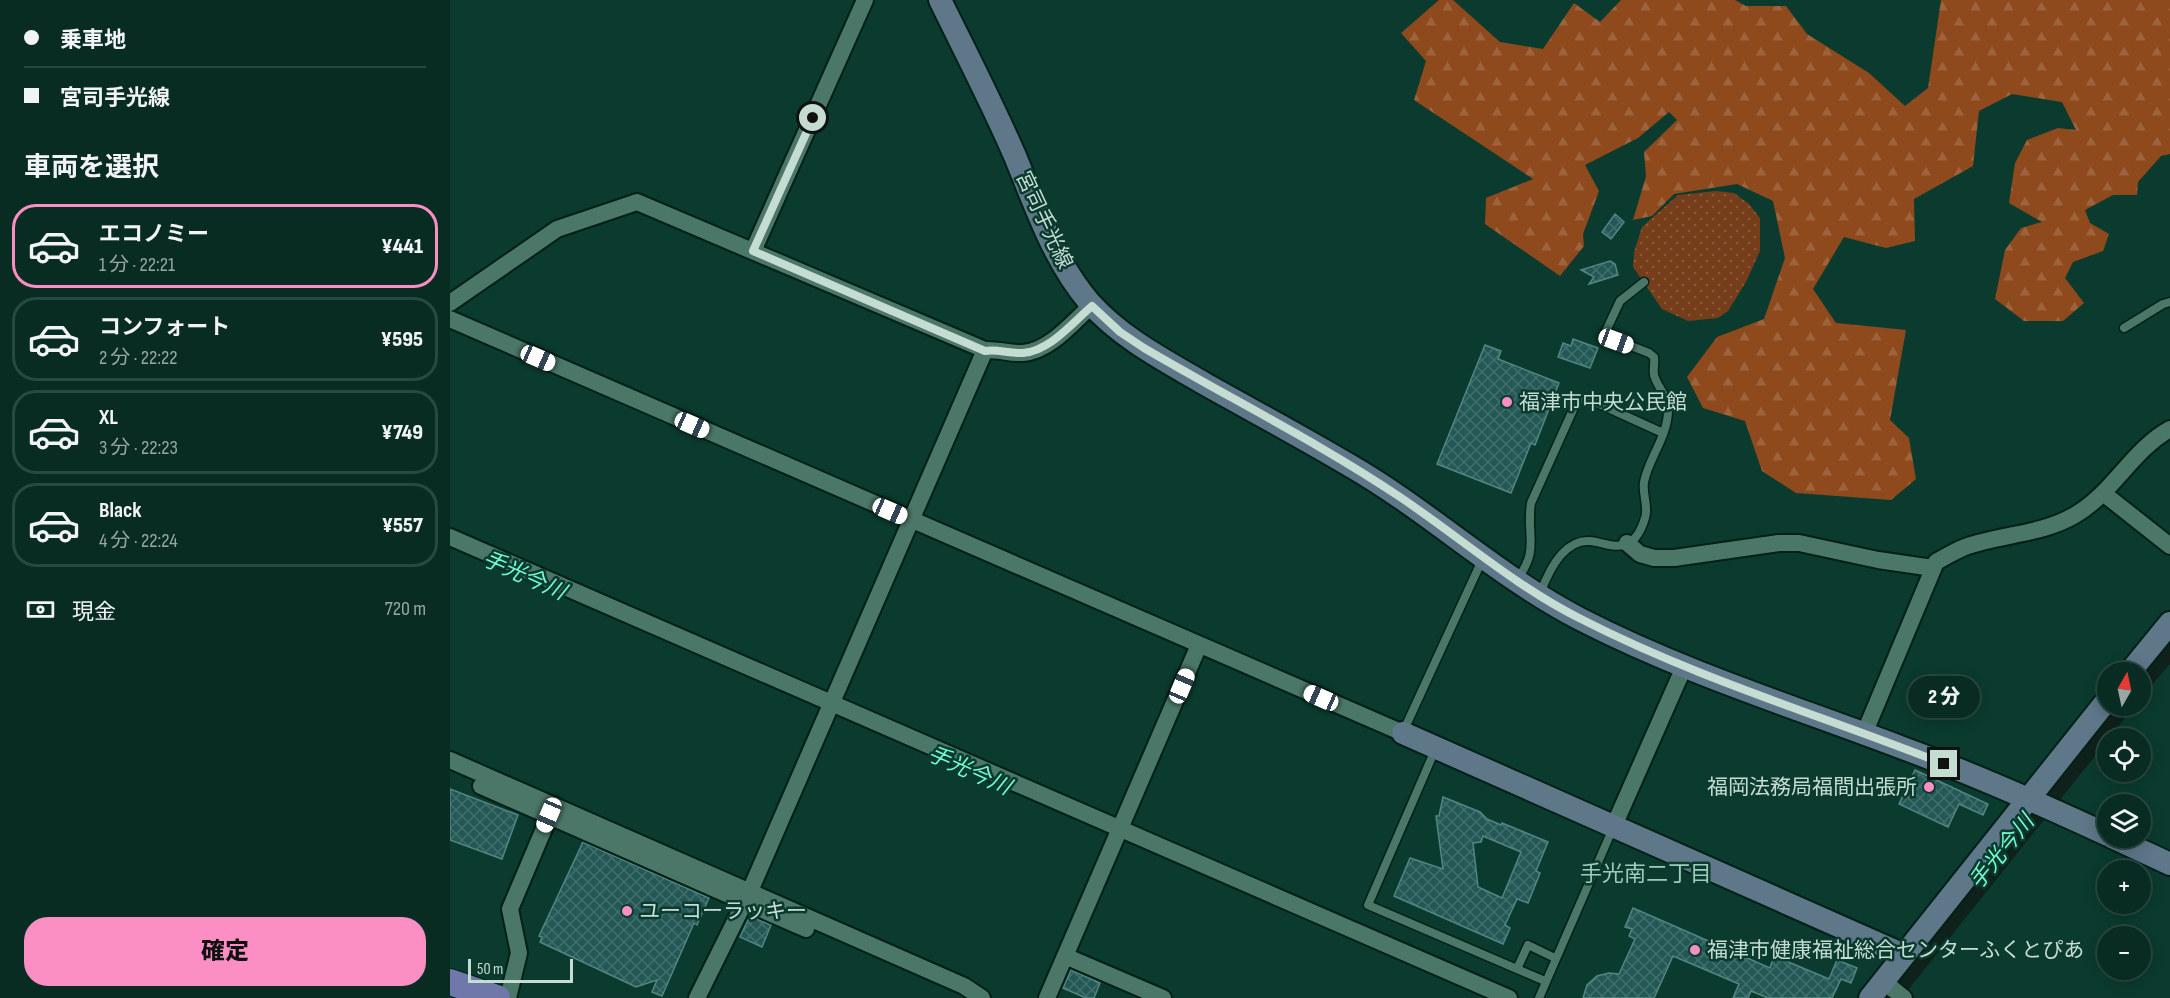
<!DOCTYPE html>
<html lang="ja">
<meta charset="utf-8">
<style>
body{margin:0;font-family:"Sofia Sans Condensed","Noto Sans JP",sans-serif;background:#11342a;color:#f1f3f6;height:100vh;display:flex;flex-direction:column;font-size:22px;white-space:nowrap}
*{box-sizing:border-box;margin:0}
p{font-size:20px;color:#98a7a5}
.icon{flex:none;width:33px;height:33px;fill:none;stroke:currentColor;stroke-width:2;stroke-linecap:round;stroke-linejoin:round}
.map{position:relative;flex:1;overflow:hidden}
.panel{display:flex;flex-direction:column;background:#082c22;width:450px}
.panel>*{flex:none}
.banner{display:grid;align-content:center;height:132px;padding:0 24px;background:#082c22}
.needle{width:39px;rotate:9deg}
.fabs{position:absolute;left:1647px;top:662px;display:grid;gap:12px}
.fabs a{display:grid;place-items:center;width:54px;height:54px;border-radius:50%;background:#082c22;box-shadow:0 3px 15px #0003,0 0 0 2px #294840;font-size:30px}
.scale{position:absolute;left:18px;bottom:15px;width:105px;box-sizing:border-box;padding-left:6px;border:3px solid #c5dcd3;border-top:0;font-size:16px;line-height:21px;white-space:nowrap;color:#c5dcd3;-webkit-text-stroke:4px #0b3b2e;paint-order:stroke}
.end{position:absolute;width:27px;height:27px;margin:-14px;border:8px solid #c5dcd3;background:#111;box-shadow:0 0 0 3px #111}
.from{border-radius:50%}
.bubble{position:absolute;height:42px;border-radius:21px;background:#082c22;box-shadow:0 3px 15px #0003,0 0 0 2px #294840;font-size:20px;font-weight:800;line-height:42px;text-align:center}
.car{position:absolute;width:18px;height:36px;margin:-18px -9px;border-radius:8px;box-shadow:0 0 4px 2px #0007;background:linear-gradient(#fff 24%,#345 0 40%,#fff 0 76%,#345 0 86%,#fff 0)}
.banner b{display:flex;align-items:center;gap:21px;height:57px;font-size:22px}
.banner b+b{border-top:2px solid #294840}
.banner i{width:15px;height:15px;background:#f1f3f6}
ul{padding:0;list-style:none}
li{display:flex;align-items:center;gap:18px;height:84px;margin:0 12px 9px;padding:0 12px;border:3px solid #294840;border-radius:24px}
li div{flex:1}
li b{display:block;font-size:22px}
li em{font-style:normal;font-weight:800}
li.on{border-color:#fb8fc4}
li>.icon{width:54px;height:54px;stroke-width:1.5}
h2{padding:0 24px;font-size:27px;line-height:72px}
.pay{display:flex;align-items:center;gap:15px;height:66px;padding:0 24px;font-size:22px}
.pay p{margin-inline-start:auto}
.cta{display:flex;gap:12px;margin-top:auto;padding:12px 24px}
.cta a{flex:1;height:69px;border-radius:24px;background:#fb8fc4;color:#111;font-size:24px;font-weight:800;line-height:69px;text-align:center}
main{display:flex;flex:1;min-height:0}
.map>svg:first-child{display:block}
.forest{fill:url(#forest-firs)}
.park{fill:url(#park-dots)}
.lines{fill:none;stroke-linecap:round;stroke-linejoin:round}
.river{stroke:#0f211b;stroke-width:26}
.building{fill:url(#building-cross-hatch);stroke:#538683;stroke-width:1.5;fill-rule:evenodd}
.lane-casing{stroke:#002016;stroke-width:11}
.street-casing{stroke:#002016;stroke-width:20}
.secondary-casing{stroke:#002016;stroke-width:26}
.primary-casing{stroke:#002016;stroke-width:28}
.lane{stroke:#4b7768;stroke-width:8}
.street{stroke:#4b7768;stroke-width:16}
.secondary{stroke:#5e7789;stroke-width:22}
.primary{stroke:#7078a9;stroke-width:26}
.route{stroke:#c5dcd3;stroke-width:8}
.poi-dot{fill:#fb8fc4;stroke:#0b3b2e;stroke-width:2}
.labels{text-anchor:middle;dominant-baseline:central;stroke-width:5;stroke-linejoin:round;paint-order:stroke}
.street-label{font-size:21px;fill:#c5dcd3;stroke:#0b3b2e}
.poi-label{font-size:21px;fill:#c5dcd3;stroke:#0b3b2e;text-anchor:start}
.water-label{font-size:22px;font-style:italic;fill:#73fad1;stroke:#0b3b2e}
.neighbourhood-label{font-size:22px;fill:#9dccbb;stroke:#0b3b2e}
</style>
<main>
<section class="panel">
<div class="banner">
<b><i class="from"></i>乗車地</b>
<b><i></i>宮司手光線</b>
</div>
<h2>車両を選択</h2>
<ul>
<li class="on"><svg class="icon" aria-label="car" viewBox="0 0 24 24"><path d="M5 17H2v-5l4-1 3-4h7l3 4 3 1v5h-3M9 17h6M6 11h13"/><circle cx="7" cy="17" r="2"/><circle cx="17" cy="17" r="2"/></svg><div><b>エコノミー</b><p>1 分 · 22:21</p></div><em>¥441</em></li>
<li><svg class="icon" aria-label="car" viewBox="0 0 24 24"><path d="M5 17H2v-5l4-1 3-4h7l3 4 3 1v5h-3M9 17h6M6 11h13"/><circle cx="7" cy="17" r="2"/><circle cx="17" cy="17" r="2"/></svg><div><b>コンフォート</b><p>2 分 · 22:22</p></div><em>¥595</em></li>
<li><svg class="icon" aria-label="car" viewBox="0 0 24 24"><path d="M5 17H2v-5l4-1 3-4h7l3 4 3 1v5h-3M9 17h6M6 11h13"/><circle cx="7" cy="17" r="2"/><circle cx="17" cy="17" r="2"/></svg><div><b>XL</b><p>3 分 · 22:23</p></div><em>¥749</em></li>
<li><svg class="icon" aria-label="car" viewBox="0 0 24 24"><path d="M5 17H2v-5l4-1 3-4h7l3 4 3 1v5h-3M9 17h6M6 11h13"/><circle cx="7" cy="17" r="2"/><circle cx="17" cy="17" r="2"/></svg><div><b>Black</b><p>4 分 · 22:24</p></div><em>¥557</em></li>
</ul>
<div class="pay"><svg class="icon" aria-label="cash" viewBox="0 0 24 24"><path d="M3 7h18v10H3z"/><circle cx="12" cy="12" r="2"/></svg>現金<p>720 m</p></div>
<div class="cta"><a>確定</a></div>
</section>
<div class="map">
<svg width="1720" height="998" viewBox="0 0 1720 998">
<defs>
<pattern id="forest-firs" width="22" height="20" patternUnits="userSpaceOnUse" patternTransform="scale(1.5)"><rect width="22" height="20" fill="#8e491c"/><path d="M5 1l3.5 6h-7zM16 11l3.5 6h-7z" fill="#9c633c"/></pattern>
<pattern id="park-dots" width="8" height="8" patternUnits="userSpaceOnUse" patternTransform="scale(1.5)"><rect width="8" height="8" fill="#753d19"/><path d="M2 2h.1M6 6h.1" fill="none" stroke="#87583a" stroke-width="1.8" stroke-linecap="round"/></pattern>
<pattern id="building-cross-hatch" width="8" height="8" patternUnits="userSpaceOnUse" patternTransform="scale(1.5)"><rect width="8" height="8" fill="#245855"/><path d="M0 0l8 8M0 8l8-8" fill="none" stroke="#426f6d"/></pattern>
</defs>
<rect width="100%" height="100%" fill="#0b3b2e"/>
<!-- forest -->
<path class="forest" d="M989,0H1003L1050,42L1093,49L1124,3L1150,22L1171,0H1285L1296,6H1336L1357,34L1419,73L1455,106L1478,88L1491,0H1720V154L1711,156L1688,182L1687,195H1663L1635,210L1640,223L1659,234L1653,251L1623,262L1615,278L1634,303L1613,321H1574L1545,299L1555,250L1571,228L1592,222L1559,203L1565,163L1577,140L1608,128L1626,130L1612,102L1562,94L1529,111L1523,166L1464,199L1465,241L1436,248L1394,237L1363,289L1386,323L1456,330L1440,420L1459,438L1466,479L1441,500L1346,493L1312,471L1295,421L1253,408L1237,377L1267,337L1314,319L1335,258L1323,201L1287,184L1224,194L1202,216L1183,220L1196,176L1194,152L1227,120L1219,112L1188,138L1135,165L1149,191L1133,234L1134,246L1110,276L1035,224L1036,198L1083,179L964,100L976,61L951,33Z"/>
<!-- park -->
<path class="park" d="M1266,191L1284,193L1299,204L1310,218V251L1296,282L1278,311L1268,318L1238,321L1212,309L1183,267L1184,252L1192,227L1228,195Z"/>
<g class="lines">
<!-- river -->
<path class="river" d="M1690,679L1720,644
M1435,998L1669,705"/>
</g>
<!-- building -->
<path class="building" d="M1165,214L1174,222L1161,239L1152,232Z
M1160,261L1165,264L1168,275L1139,284L1144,277L1131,270Z
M1123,339L1148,348L1140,368L1108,357L1113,343L1121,346Z
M1035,345L1051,351L1048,359L1109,383L1085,445L1081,443L1061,493L987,464Z
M1465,770L1538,804L1533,815L1509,804L1498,827L1449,804Z
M0,789L68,815L52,859L0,840Z
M993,797L1030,812L1037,819L1051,825L1052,823L1098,842L1086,871L1090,873L1078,903L1067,899L1055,925L1060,928L1053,944L944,896L960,858L993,869L986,816H989ZM1033,836L1071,852L1052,898L1028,887L1023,843L1031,842Z
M133,842L259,898L247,925L244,923L212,996L202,992L207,980L186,987L90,942L92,937L89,936Z
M1183,908L1320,968L1324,956L1379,979L1387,960L1407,968L1401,983L1391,979L1382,998H1318L1301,991L1298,998H1283L1289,984L1223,956L1204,998H1133L1137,985L1147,976L1159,973L1169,974L1185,939L1179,936L1182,929L1175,927Z
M300,916L321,925L312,947L290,937Z
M621,970L650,983L644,998H636L613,988Z"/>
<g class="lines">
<!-- lane casing -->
<g class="lane-casing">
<path id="lane" d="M1674,328L1713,304L1720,302
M1067,579C1090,550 1076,535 1081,503L1127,401L1136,398L1213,433
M1090,594C1098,572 1113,539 1140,541C1152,542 1165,549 1177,544C1186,540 1192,528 1195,518C1199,507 1192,494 1194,482C1199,457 1219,435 1218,408C1218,396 1207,387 1204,375C1203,369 1205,363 1204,357L1199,353L1158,337L1156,331L1170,301L1194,282
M953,732L1033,558
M985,750L918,905L1095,981
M1067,969L1078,945L1105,958
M1089,998L1163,828"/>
</g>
<!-- street casing -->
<g class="street-casing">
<path id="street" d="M303,251L415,0
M0,303L107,229L187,202L535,350C548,349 560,354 573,353C600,351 623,322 642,305
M0,319L953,733
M1653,493L1720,546
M0,537L1059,998
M1177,543L1190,554L1204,558H1224L1329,543H1349L1428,560L1483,568
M1414,734L1486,562C1495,557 1505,551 1515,547C1551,534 1591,535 1625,515C1663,493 1682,450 1720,429
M0,760L514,986L532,998
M31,786L356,929
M1163,828L1234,667
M615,956L713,998
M1433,981L1454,998
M58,998L69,953L60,909L104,805
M247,998L300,891L535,350
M597,998L749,645"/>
</g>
<!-- secondary casing -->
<g class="secondary-casing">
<path id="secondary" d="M490,0C515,51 542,103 565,156C586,207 603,259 639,302C671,338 714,360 755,384C803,411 852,437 899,465C979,511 1047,576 1130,619C1233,672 1342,706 1450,747C1521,773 1589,803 1658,835
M1680,672L1720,623
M953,733L1454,955
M1662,837L1720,864
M1420,998L1658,699"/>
</g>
<!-- primary casing -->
<g class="primary-casing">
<path id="primary" d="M0,982L47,998"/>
</g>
<!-- lane -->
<use href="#lane" class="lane"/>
<!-- street -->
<use href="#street" class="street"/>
<!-- secondary -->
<use href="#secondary" class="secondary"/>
<!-- primary -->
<use href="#primary" class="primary"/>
</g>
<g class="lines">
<!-- route -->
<path class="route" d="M363,118L303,251L535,351C548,349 560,354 573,353C600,351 623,322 642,306L670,332L694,348C779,398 868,442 950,497C1011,538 1065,586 1131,619C1248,679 1373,716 1494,764"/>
</g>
<!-- markers -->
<g class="poi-dot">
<circle cx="1057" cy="402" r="6"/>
<circle cx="1479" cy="787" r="6"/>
<circle cx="177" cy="911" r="6"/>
<circle cx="1245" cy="950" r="6"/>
</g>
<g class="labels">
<!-- street labels -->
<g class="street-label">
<text transform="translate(594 220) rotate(65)">宮司手光線</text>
</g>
<!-- poi labels -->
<g class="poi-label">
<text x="1069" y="402">福津市中央公民館</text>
<text x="1467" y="787" text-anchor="end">福岡法務局福間出張所</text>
<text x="189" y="911">ユーコーラッキー</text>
<text x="1257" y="950">福津市健康福祉総合センターふくとぴあ</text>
</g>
<!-- water labels -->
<g class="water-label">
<text transform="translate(74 576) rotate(24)">手光今川</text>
<text transform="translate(519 771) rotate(24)">手光今川</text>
<text transform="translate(1552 852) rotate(-51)">手光今川</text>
</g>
<!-- neighbourhood labels -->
<g class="neighbourhood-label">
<text x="1196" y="874">手光南二丁目</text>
</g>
</g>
</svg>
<div class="fabs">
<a><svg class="needle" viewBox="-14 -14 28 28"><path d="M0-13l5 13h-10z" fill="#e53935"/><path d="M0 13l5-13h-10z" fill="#98a7a5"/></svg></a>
<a><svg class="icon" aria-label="locate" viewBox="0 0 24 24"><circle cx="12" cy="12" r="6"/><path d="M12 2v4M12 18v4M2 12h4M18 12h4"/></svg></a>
<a><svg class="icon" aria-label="layers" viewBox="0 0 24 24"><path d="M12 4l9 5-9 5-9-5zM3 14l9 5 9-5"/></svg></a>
<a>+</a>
<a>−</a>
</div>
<div class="scale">50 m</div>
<i class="end from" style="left:363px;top:118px"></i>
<i class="end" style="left:1494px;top:764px"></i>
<div class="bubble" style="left:1458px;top:676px;width:72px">2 分</div>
<i class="car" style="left:1166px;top:341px;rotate:110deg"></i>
<i class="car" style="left:88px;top:358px;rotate:114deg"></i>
<i class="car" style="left:242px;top:425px;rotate:114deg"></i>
<i class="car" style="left:440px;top:511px;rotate:114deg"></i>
<i class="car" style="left:732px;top:686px;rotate:23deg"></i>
<i class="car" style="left:871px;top:698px;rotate:294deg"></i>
<i class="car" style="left:99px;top:815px;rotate:203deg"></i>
</div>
</main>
